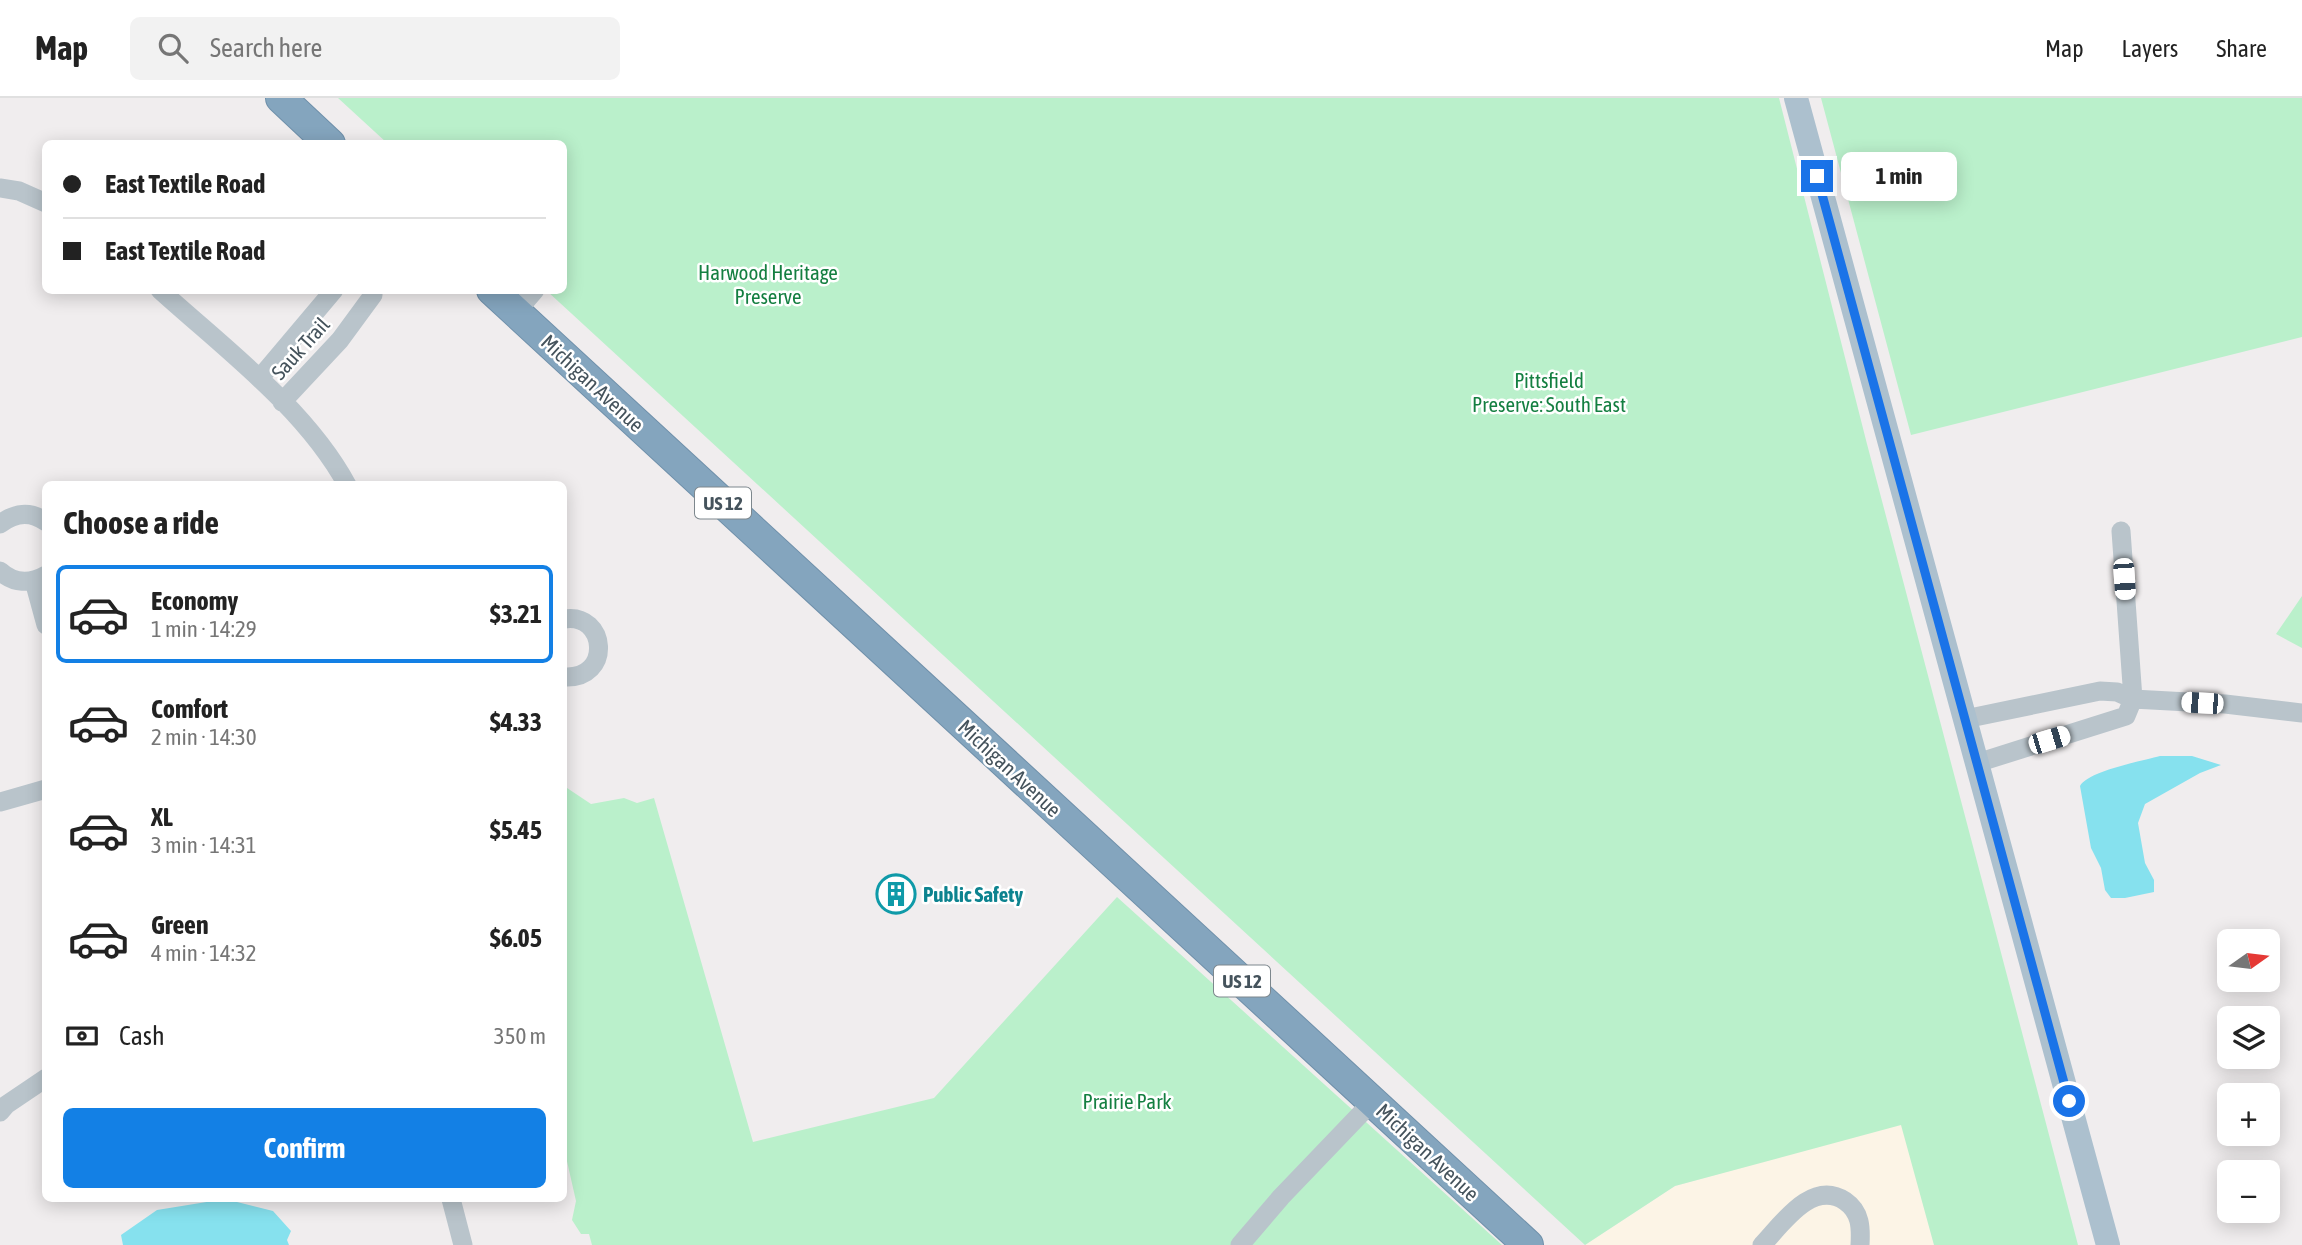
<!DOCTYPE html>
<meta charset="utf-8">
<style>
body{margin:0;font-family:"Asap Condensed",sans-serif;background:#f2f2f2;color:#222;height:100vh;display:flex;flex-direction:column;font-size:26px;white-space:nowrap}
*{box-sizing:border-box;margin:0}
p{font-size:23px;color:#767676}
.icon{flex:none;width:38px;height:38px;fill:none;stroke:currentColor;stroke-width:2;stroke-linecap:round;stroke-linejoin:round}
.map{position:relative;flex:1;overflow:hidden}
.side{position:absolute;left:42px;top:383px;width:525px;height:721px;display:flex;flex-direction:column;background:#fff;border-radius:10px;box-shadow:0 4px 18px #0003}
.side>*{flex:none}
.banner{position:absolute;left:42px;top:42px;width:525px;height:154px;border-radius:10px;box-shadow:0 4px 18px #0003;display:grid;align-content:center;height:154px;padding:0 21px;background:#fff}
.needle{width:46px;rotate:76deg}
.tools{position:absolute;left:2217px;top:831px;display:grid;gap:14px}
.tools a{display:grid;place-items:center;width:63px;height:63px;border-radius:10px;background:#fff;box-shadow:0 4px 18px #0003;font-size:35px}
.end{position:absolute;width:32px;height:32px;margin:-16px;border:9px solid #1a73e8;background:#fff;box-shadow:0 0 0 4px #fff}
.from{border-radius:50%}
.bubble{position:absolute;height:49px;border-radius:10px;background:#fff;box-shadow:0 4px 18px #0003;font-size:23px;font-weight:700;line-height:49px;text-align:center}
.car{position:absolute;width:21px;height:42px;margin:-21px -10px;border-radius:9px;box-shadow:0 0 5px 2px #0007;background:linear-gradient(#fff 24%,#345 0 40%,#fff 0 76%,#345 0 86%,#fff 0)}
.banner b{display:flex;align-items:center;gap:24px;height:66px;font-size:26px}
.banner b+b{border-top:2px solid #e0e0e0}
.banner i{width:18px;height:18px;background:#222}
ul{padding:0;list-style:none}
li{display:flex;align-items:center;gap:21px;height:98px;margin:0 14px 10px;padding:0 7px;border:4px solid transparent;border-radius:10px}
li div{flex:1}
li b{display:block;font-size:26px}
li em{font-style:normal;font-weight:700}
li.current{border-color:#1380e5}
li>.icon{width:63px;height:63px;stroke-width:1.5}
h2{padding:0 21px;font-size:32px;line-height:84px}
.pay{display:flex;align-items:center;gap:18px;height:77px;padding:0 21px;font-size:26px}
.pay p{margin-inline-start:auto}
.button{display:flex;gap:14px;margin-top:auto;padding:14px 21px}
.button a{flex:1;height:80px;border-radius:10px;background:#1380e5;color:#fff;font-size:28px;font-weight:700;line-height:80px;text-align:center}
header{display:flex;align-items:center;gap:42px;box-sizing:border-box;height:98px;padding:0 35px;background:#fff;border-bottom:2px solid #e0e0e0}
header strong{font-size:33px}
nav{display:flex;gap:38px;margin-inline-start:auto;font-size:24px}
.search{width:490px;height:63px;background:#f2f2f2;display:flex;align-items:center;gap:18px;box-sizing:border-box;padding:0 24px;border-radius:10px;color:#767676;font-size:26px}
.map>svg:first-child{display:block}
.commercial{fill:#fcf4e6}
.green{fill:#baf0cb}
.water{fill:#86e1ee}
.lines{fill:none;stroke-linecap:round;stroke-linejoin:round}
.highway-casing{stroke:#6f90aa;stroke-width:32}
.minor{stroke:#b9c4cb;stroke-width:19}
.major{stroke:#acc0ce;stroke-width:24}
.highway{stroke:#84a5be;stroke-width:30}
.route{stroke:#1a73e8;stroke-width:9}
.labels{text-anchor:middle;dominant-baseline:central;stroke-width:5;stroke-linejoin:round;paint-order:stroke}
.shield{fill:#fff;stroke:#7d878d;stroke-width:2}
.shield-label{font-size:19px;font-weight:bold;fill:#45535c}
.park-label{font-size:21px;fill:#147f41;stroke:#fff}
.street-label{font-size:21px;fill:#45535c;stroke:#fff}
.culture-label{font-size:21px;font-weight:bold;fill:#0d838f;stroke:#fff;text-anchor:start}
</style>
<header>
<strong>Map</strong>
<div class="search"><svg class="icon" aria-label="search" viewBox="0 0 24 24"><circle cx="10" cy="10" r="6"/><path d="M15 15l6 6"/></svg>Search here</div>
<nav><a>Map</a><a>Layers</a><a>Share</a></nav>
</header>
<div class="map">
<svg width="2302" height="1147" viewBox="0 0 2302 1147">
<rect width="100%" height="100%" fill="#f0edee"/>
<!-- commercial -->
<path class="commercial" d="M1902,1026L1934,1147H1585L1675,1088Z"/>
<!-- green -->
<path class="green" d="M338,0H1779L1867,346L2078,1147H1934L1901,1027L1675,1088L1585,1147L547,193L564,192V46L387,45Z
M1821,0H2302V239L1911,337Z
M2302,498V550L2276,536Z
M567,690L591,706L624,700L637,705L654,700L753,1044L934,1000L1117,799L1502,1147H592L589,1136H581L572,1122L576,1103L564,1050V691Z"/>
<!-- water -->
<path class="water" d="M2160,658H2192L2221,667L2200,675L2145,706L2138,725L2145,765L2154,782V794L2125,800H2111L2105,792L2101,770L2091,750L2080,688C2088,673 2142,663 2160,658Z
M225,1101L273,1113L291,1133L287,1142L289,1147H123L121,1137L157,1112Z"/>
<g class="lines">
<!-- highway casing -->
<g class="highway-casing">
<path id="highway" d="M281,0L330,46
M492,192L1528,1147"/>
</g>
<!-- minor -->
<path class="minor" d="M0,90L19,93L46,105
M160,192C224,250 306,311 347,387
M516,214L535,192
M260,280L334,192
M282,304L340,242L373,197V192
M0,426C14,415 30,412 46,424
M0,473C14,486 30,486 46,477
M34,483L46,527
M564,521C607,514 613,582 564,579
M1965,621L2100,593L2117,594L2133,601L2225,606L2302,615
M1977,665L2126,618L2133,601L2121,433
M0,704L46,691
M0,1014L6,1007L46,980
M451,1101L463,1147
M1240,1147L1281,1099L1373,1003
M1762,1147C1782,1126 1812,1081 1845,1103C1861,1114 1861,1130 1860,1147"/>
<!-- major -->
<path class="major" d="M1796,0L2108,1147"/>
<!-- highway -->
<use href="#highway" class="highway"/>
</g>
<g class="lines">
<!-- route -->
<path class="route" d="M1817,78L2069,1003"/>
</g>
<!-- icons -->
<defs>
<g id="building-ring" transform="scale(2.0125)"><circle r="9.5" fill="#fff" stroke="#0f9aa8" stroke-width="1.5"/><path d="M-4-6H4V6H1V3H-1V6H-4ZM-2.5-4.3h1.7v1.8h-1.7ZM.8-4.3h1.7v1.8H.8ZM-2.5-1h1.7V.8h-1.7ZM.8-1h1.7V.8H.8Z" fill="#0f9aa8"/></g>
</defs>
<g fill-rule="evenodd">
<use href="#building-ring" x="896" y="796"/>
</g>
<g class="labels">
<!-- shield labels -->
<g class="shield">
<rect x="695" y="389.5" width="56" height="31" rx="5"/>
<rect x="1214" y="867.5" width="56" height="31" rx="5"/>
</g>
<g class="shield-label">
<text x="723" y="405">US 12</text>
<text x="1242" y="883">US 12</text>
</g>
<!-- park labels -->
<g class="park-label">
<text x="768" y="174">Harwood Heritage<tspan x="768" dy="24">Preserve</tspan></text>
<text x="1549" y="282">Pittsfield<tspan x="1549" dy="24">Preserve: South East</tspan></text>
<text x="1127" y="1003">Prairie Park</text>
</g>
<!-- street labels -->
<g class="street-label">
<text transform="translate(300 250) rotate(-48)">Sauk Trail</text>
<text transform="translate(593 285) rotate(43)">Michigan Avenue</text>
<text transform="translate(1010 670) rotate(43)">Michigan Avenue</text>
<text transform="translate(1428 1054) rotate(43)">Michigan Avenue</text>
</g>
<!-- culture labels -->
<g class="culture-label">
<text x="923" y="796">Public Safety</text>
</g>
</g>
</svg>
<div class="tools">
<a><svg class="needle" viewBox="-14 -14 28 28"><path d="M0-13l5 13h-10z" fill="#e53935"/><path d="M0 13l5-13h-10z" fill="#767676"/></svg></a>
<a><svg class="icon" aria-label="layers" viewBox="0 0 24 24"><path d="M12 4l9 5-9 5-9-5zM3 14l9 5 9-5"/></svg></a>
<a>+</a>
<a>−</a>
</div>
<i class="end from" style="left:2069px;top:1003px"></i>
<i class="end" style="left:1817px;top:78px"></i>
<div class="bubble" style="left:1841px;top:54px;width:116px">1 min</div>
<i class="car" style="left:2124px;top:481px;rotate:176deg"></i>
<i class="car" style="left:2202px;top:605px;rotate:273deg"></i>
<i class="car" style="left:2049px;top:642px;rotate:73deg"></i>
<div class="banner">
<b><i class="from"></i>East Textile Road</b>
<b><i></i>East Textile Road</b>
</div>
<section class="side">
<h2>Choose a ride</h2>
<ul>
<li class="current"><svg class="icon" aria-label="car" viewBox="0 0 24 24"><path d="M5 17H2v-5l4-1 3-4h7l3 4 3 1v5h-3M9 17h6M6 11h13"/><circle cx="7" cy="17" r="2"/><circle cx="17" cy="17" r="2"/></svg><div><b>Economy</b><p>1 min · 14:29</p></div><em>$3.21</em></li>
<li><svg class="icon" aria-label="car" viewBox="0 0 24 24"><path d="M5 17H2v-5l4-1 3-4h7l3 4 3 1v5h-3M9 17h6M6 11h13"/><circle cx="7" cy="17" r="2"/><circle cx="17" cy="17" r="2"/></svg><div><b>Comfort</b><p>2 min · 14:30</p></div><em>$4.33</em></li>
<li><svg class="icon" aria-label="car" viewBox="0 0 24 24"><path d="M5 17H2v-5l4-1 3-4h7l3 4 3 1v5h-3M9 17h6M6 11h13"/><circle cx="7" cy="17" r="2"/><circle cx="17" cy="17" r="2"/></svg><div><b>XL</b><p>3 min · 14:31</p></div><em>$5.45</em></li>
<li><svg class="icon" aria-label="car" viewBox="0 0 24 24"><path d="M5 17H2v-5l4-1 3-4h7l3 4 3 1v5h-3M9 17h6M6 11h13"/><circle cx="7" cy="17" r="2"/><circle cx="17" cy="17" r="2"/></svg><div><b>Green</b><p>4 min · 14:32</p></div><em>$6.05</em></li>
</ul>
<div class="pay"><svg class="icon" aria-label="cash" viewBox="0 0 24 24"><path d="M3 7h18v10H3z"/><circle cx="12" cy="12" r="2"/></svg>Cash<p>350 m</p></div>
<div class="button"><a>Confirm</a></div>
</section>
</div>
